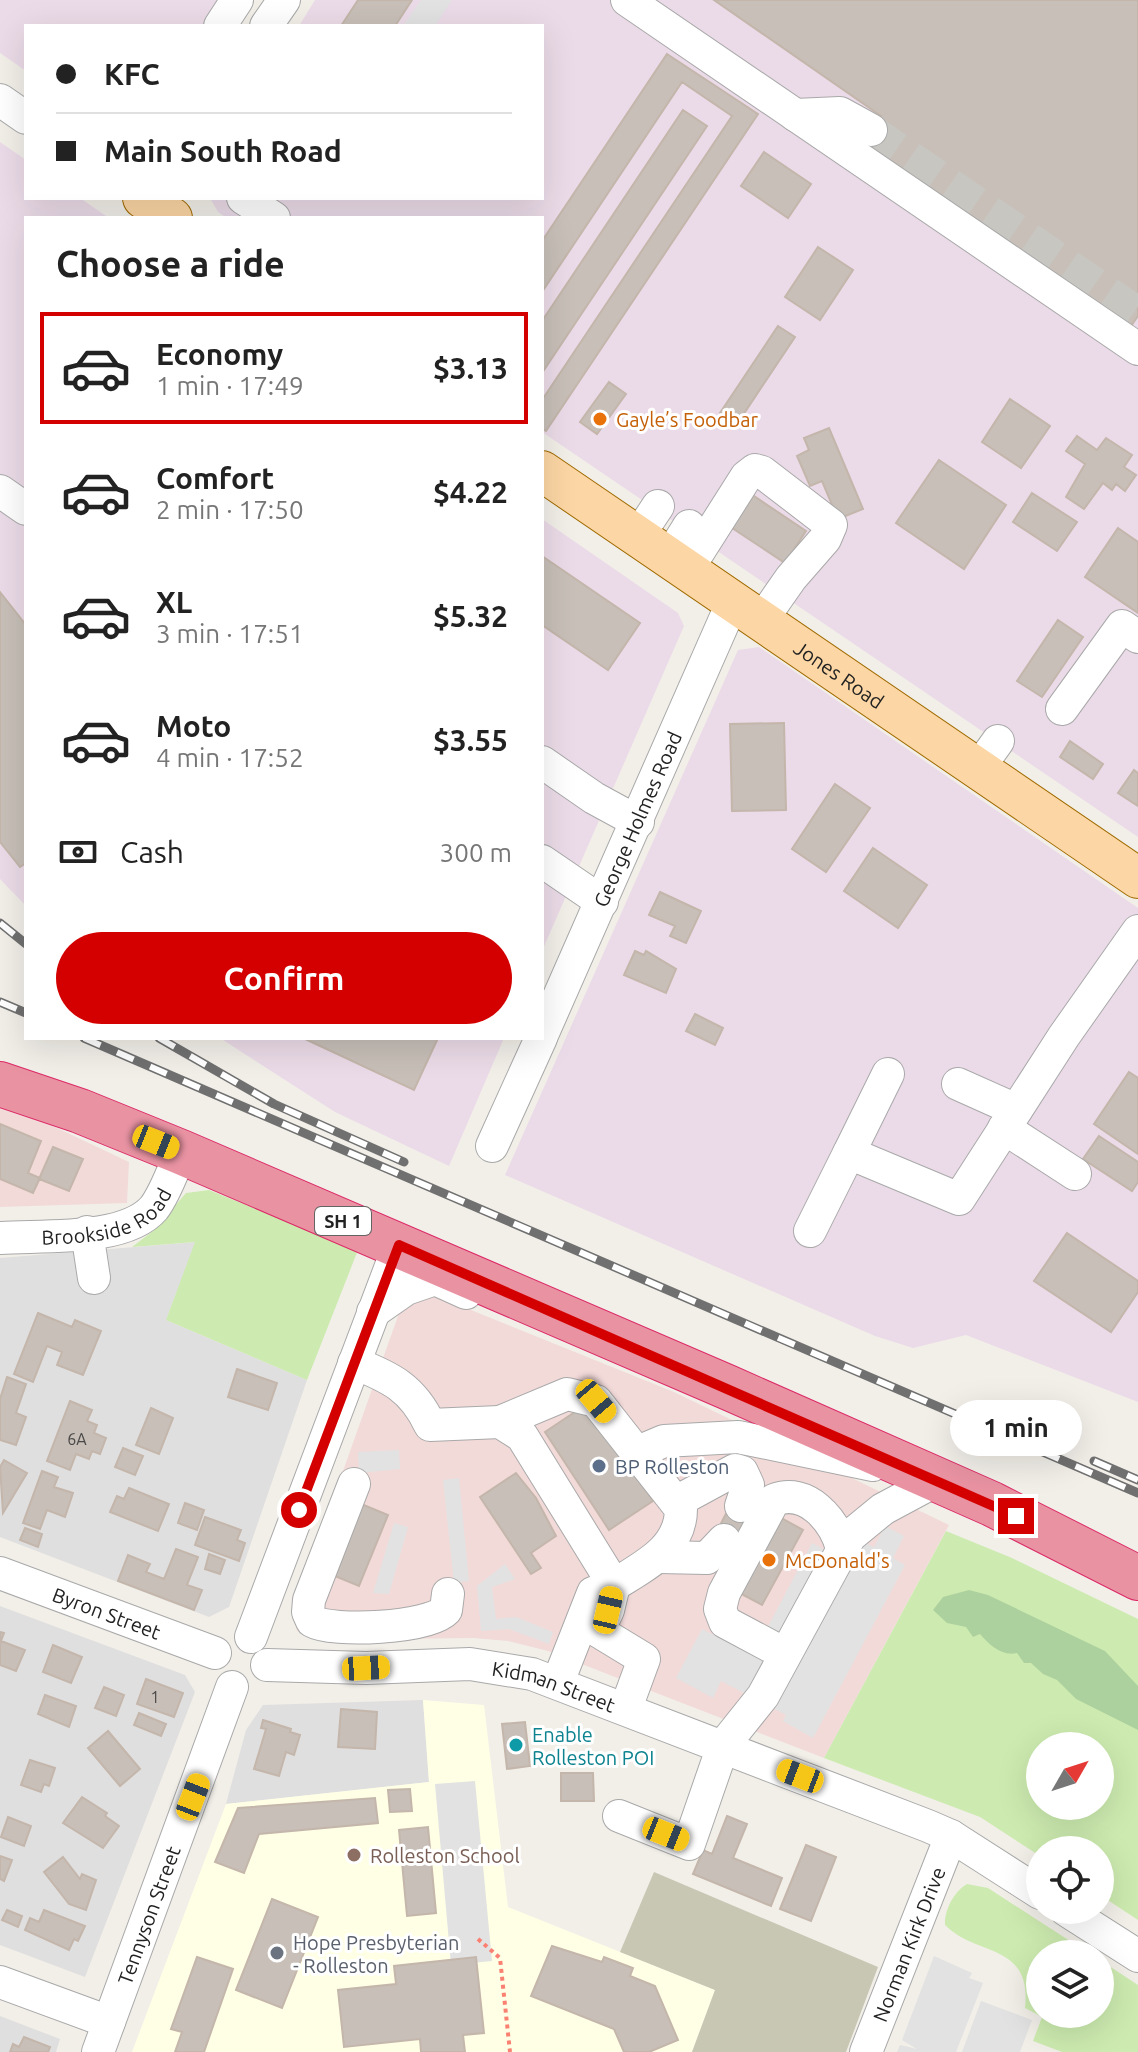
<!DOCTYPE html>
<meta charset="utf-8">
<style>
body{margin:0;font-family:Ubuntu,sans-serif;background:#f2f2f2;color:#222;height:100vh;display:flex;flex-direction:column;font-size:30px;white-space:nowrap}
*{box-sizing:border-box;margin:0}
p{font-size:26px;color:#767676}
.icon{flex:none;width:44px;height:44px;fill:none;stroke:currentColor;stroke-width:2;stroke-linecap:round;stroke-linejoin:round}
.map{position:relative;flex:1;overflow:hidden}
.panel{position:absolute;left:24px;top:216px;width:520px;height:824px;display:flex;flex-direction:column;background:#fff;border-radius:0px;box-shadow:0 8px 32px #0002}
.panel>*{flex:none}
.hud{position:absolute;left:24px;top:24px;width:520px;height:176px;border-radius:0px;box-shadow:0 8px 32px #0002;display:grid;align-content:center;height:176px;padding:0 32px;background:#fff}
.needle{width:52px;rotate:51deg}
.buttons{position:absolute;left:1026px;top:1732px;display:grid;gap:16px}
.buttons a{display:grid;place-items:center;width:88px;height:88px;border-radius:50%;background:#fff;box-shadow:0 8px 32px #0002;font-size:40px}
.end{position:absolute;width:36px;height:36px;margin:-18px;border:10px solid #d40000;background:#fff;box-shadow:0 0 0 4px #fff}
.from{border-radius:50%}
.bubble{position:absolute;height:56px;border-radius:28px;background:#fff;box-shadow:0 8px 32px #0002;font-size:26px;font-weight:600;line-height:56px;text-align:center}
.car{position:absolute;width:24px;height:48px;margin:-24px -12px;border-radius:10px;box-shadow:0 0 6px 2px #0007;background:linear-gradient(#f5c518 24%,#345 0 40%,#f5c518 0 76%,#345 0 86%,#f5c518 0)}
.hud b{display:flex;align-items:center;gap:28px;height:76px;font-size:30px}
.hud b+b{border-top:2px solid #e0e0e0}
.hud i{width:20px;height:20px;background:#222}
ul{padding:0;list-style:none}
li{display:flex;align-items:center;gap:24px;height:112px;margin:0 16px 12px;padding:0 16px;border:4px solid transparent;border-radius:0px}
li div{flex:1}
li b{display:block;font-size:30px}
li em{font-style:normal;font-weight:600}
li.on{border-color:#d40000}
li>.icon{width:72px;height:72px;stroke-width:1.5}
h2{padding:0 32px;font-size:36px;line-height:96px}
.pay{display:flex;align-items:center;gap:20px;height:88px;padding:0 32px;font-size:30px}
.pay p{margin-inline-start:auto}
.button{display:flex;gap:16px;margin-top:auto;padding:16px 32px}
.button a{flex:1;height:92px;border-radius:48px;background:#d40000;color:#fff;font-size:32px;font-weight:600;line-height:92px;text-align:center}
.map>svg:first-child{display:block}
.residential{fill:#e0dfdf}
.commercial{fill:#f2dad9}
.industrial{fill:#ebdbe8}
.education{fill:#ffffe5}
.construction{fill:#c7c7b4}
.grass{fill:#cdebb0;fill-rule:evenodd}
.forest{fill:#add19e}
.parking{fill:#e2e2e2}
.building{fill:#c7bfb8;stroke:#c4b6ab;stroke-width:2}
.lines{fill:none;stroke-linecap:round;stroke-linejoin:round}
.minor-tunnel{stroke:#c8c6c1;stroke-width:32;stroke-dasharray:32 16;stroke-linecap:butt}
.minor-casing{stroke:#a9a9a9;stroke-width:34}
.major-casing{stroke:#a06b00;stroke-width:42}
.highway-casing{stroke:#dc2a67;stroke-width:46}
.path{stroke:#fa8072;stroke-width:4;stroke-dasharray:4 4;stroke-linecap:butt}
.minor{stroke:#fff;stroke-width:32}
.major{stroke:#fcd6a4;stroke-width:40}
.highway{stroke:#e892a2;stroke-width:44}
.rail-casing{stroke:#707070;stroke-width:9}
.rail{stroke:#fff;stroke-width:6;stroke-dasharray:18;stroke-linecap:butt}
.route{stroke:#d40000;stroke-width:10}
.food-dot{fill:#e8710a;stroke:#fff;stroke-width:3}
.service-dot{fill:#5c6f8a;stroke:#fff;stroke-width:3}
.culture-dot{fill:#0f9aa8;stroke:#fff;stroke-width:3}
.education-dot{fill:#8d6e63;stroke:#fff;stroke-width:3}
.worship-dot{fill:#6b7280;stroke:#fff;stroke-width:3}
.labels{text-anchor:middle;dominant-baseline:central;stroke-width:6;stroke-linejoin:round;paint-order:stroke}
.number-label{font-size:16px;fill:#4b4948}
.shield{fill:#fff;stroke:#646464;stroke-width:2}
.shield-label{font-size:18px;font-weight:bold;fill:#222}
.food-label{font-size:20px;fill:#c56008;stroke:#fff;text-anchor:start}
.street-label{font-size:20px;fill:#222;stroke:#fff}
.service-label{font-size:20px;fill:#4e5e75;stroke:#fff;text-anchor:start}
.culture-label{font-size:20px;fill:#0d838f;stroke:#fff;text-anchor:start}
.education-label{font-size:20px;fill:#785e54;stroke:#fff;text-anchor:start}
.worship-label{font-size:20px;fill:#5b616d;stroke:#fff;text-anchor:start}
</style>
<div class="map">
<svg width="1138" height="2052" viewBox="0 0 1138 2052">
<rect width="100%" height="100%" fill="#f2efe9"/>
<!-- residential -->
<path class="residential" d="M196,1242L166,1320L307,1380L229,1607L209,1617L0,1537V1258Z
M0,1606L185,1675L195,1692L85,1977L0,1945Z
M423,1700L429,1782L226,1804L246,1730L263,1705Z
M0,2016L60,2039L56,2052H0Z"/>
<!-- commercial -->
<path class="commercial" d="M0,1101L129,1162L127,1203L0,1207Z
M409,1285L674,1392L949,1525L824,1758L548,1651L508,1641L473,1638L321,1640L297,1631L293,1612Z"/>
<!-- industrial -->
<path class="industrial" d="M0,0H223L205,26H26V71L0,53Z
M315,0H1138V837L542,432V218H227L218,212L210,198H542V26H299Z
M0,142L26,160V198H80L109,218H26V906L0,879Z
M542,519L678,613L684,626L542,951Z
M759,647L1138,908V1402L966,1335L913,1348L875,1336L505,1175L738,650Z
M220,1038H504L449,1166L335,1112Z"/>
<!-- education -->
<path class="education" d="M423,1700L484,1705L508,1907L715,1990L692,2052H132L226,1804L429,1782Z"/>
<!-- construction -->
<path class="construction" d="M654,1872L878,1967L846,2052H692L715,1990L620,1952Z"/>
<!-- grass -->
<path class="grass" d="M209,1190L358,1250L307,1380L166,1320L195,1242L132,1247L153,1231L186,1193Z
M946,1531L1012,1558L1138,1619V1920L1100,1895V1850H1040V1856L980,1817L824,1758ZM1040,1746H1100V1806H1040Z
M967,1884L988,1888L1090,1954H1040V2014H1100V1960L1138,1985V2052H1062L1033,2041L1042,2017L1025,2008C1032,1942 976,1957 945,1925C944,1911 954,1891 967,1884Z"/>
<!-- forest -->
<path class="forest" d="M969,1590L988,1595L1105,1651L1138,1686V1730L1076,1699L1057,1680L1043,1674L1031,1663H1024L1017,1653C1003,1657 989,1645 980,1634L973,1637L966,1627L947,1623L933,1610L943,1597Z"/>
<!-- parking -->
<path class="parking" d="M421,0H452L435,26H403Z
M399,1450L400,1469L359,1473L358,1452Z
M459,1478L469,1581L454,1583L443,1480Z
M394,1523L408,1527L389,1594L373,1593Z
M885,1526L904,1536L893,1558L905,1565L813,1738L783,1721L786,1715L721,1681L713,1698L676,1678L702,1629L753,1655L812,1543L851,1564L863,1542L874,1547Z
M505,1564L515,1579L492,1587L496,1619L516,1617L553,1632L549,1644L509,1629L481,1631L477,1586Z
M475,1781L492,1961L451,1965L435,1784Z
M934,1956L972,1973L969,1978L983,1983L956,2052H897L900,2045L917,2049L902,2040Z
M981,2001L1032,2020L1020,2052H962Z"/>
<!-- building -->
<path class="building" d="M358,0H412L395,26H341Z
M714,0H1138V316L1128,330L861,146L881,116Z
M667,54L758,114L546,431L542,429V400L732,116L682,82L542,292V241Z
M683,110L707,126L542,373V321Z
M764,152L811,184L788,218L741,186Z
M818,247L853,270L820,320L785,297Z
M778,326L795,337L737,424L720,413Z
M609,382L626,394L597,434L580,422Z
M1010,399L1050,426L1021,468L982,442Z
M829,428L863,509L838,519L822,481L810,486L797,456L809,450L804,438Z
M1077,436L1097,450L1106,438L1132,455L1124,467L1136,475L1125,491L1116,484L1112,490L1103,483L1084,509L1066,497L1085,464L1066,451Z
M939,460L1006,505L964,569L896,523Z
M742,488L806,531L785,563L720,520Z
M1032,493L1077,522L1057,551L1013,522Z
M1118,528L1138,542V613L1085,577Z
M542,556L640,623L608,670L542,625Z
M0,592L26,625V863L20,867L0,842Z
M1058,620L1083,637L1042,697L1017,681Z
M784,723L786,810L732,811L730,724Z
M1070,741L1103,764L1093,779L1060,757Z
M1134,770L1138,773V806L1118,793Z
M835,784L870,808L826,872L792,849Z
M873,848L927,885L898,928L844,891Z
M660,892L701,911L686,943L670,936L675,926L649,915Z
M635,951L644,955L646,951L676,969L666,993L624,975Z
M695,1014L723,1028L715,1045L686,1031Z
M303,1038H438L414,1090Z
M1129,1072L1138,1078V1154L1094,1124Z
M0,1124L41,1141L28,1173L40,1178L33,1193L0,1179Z
M1099,1136L1138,1162V1182L1132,1191L1083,1159Z
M53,1147L83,1159L69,1191L39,1179Z
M1067,1233L1138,1281V1292L1111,1332L1034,1281Z
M38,1313L72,1327L75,1320L101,1331L83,1375L57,1365L62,1352L47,1346L33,1382L14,1374Z
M237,1369L277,1383L268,1410L228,1397Z
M7,1377L26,1384L16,1413L26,1417L16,1445L0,1440V1399Z
M70,1401L92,1410L87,1421L97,1425L94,1433L106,1438L100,1454L92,1451L89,1459L76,1454L70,1470L47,1461Z
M590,1402L653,1501L609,1530L545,1432Z
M151,1408L173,1418L159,1454L136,1445Z
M123,1448L143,1456L135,1475L115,1467Z
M4,1460L27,1473L3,1513L0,1467Z
M42,1471L58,1477L54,1487L73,1493L65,1517L47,1510L40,1529L23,1523Z
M516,1473L536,1498L556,1536L531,1553L541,1568L531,1574L480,1497Z
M129,1488L169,1504L158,1531L110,1512L117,1496L124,1499Z
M354,1501L388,1515L359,1586L325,1572Z
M732,1502L751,1511L733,1545L715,1535Z
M185,1503L204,1510L197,1530L178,1523Z
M776,1515L803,1530L762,1605L734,1590Z
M205,1517L241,1530L237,1540L245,1543L239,1561L195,1545Z
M25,1528L42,1534L38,1547L20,1540Z
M176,1549L198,1557L187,1585L202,1590L194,1610L118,1581L128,1555L150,1564L146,1572L164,1579Z
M209,1554L225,1560L220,1574L205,1569Z
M0,1632L4,1633L1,1641L25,1650L16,1671L0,1665Z
M53,1645L82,1657L71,1683L43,1672Z
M146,1679L183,1693L174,1717L137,1704Z
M104,1687L124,1695L116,1716L95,1708Z
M45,1695L76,1706L69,1727L38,1714Z
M341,1709L377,1712L375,1749L338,1747Z
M139,1713L166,1724L161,1736L134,1725Z
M263,1720L291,1729L290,1732L300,1735L294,1755L286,1752L279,1776L254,1769L266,1729L261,1728Z
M525,1722L530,1766L507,1769L502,1724Z
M108,1731L140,1769L120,1786L88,1748Z
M30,1760L55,1768L49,1786L44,1784L41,1792L21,1785Z
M561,1773H593L594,1801H561Z
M410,1789L412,1811L390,1812L388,1790Z
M82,1797L107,1813L105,1816L119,1826L103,1848L63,1823Z
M375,1798L378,1823L259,1834L244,1873L215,1862L238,1808Z
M727,1816L747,1824L733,1858L782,1878L771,1906L693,1874L703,1850L712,1854Z
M8,1817L31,1826L24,1846L1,1837Z
M428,1827L436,1913L407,1916L399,1830Z
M806,1845L836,1857L811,1921L780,1909Z
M0,1856L12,1860L4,1881L0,1879Z
M63,1857L80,1879L82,1874L96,1880L86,1910L69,1904L44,1872Z
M272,1899L318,1917L282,2008L236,1990Z
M7,1910L22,1916L18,1927L2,1920Z
M44,1910L85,1926L78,1941L74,1939L69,1950L25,1930L30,1918L39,1922Z
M552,1946L602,1962L604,1957L633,1968L630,1976L655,1986L678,2040L649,2052H624L614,2029L531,1996Z
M197,1957L233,1969L204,2052H175L182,2032L171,2029Z
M476,1957L484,2033L463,2035L465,2052H421L420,2039L344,2047L338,1990L396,1984L394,1966Z
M24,2037L50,2047L48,2052H10L13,2044L19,2047Z"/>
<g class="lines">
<!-- minor-tunnel -->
<path class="minor-tunnel" d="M871,130L1138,313"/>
<!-- minor casing -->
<g class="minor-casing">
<g id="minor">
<path d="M627,0L1138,349"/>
<path d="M220,26L237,0"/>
<path d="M266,26L284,0"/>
<path d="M0,100L26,118"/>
<path d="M795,115L840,113L871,130"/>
<path d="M243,198L274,218"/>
<path d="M0,491L26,509"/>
<path d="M638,536L658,506"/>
<path d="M669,558L689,526"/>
<path d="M687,570L746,477L755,470L762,472L831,525L825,539L791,578L761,621"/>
<path d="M1062,709L1122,626L1138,637"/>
<path d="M542,762L594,798L638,822"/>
<path d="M978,769L998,741"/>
<path d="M542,861L602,902"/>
<path id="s1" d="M542,1035L733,601"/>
<path d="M888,1074L849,1153L959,1199L1064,1036L1138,931"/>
<path d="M958,1084L1016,1110"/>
<path d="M1004,1128L1075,1174"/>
<path d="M492,1146L541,1038"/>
<path d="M810,1231L849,1153"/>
<path d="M87,1232L94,1278"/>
<path id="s2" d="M0,1238C42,1235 125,1242 154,1208C166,1192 173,1170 181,1152"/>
<path d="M373,1312L406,1289L435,1279L466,1293"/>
<path d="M354,1363C390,1377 413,1388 430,1425L500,1422L522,1436L614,1585L593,1593L558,1682"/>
<path d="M500,1422L567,1394L596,1401L681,1509C681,1549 644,1566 614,1585L608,1610L598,1631L644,1659L626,1708"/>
<path d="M638,1452L664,1441L738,1437L873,1465"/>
<path d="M354,1484L309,1600L308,1612L312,1621C333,1633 429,1628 446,1610L448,1594"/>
<path d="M676,1502L735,1470L742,1472L748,1485L741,1506"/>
<path d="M659,1557L707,1558L724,1540"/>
<path id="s3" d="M0,1573L215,1653"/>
<path d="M251,1637L399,1245"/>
<path d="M785,1654L725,1622L720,1609L724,1593L774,1500C807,1487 834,1520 842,1548"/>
<path id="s4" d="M267,1665L366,1668L470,1664L532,1674L928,1826L951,1836L1040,1893"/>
<path d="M619,1816L689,1844L723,1746L763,1696L850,1536L883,1509L939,1479"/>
<path d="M1066,1910L1138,1956"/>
<path d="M0,1982L109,2022"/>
<path id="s5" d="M98,2052L232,1687"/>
<path id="s6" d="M866,2052L951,1836"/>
</g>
</g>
<!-- major casing -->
<g class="major-casing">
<g id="major">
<path d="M143,198L172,218"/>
<path id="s7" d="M542,471L1138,878"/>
</g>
</g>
<!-- highway casing -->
<g class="highway-casing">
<path id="highway" d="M0,1084L80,1111L181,1152L727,1387L992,1504L1138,1578"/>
</g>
<!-- path -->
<path class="path" d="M478,1939L500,1958L510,2052"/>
<!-- minor -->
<use href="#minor" class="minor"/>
<!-- major -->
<use href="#major" class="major"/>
<!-- highway -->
<use href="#highway" class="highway"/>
<!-- rail casing -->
<g class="rail-casing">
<path id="rail" d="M0,923L26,944
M0,1002L26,1013
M84,1038L1138,1493
M159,1038L274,1104L404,1162
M1094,1461L1138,1480"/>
</g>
<!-- rail -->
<use href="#rail" class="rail"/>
</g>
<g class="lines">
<!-- route -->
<path class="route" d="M299,1510L399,1245L1016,1516"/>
</g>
<!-- markers -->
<g class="food-dot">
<circle cx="600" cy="419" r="8"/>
<circle cx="769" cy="1560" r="8"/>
</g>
<circle class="service-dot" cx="599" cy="1466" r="8"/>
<circle class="culture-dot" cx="516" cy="1745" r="8"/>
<circle class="education-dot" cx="354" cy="1855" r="8"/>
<circle class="worship-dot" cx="277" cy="1953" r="8"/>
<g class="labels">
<!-- number labels -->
<g class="number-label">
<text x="77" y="1439">6A</text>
<text x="155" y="1697">1</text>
</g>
<!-- shield labels -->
<rect class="shield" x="315" y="1207" width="56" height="28" rx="6"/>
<g class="shield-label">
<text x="343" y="1221">SH 1</text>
</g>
<!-- food labels -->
<g class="food-label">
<text x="616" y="419">Gayle’s Foodbar</text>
<text x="785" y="1560">McDonald's</text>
</g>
<!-- street labels -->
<g class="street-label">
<text stroke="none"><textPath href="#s7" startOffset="360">Jones Road</textPath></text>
<text stroke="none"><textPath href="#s1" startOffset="236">George Holmes Road</textPath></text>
<text stroke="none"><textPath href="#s2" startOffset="112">Brookside Road</textPath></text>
<text stroke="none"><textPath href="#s3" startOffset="114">Byron Street</textPath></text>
<text stroke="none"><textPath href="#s4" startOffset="290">Kidman Street</textPath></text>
<text stroke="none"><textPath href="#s5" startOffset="146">Tennyson Street</textPath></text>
<text stroke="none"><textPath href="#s6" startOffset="116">Norman Kirk Drive</textPath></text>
</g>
<!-- service labels -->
<g class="service-label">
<text x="615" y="1466">BP Rolleston</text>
</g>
<!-- culture labels -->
<g class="culture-label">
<text x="532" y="1734">Enable<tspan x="532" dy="23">Rolleston POI</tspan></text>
</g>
<!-- education labels -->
<g class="education-label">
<text x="370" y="1855">Rolleston School</text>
</g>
<!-- worship labels -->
<g class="worship-label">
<text x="293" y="1942">Hope Presbyterian<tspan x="293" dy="23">- Rolleston</tspan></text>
</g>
</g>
</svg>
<div class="buttons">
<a><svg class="needle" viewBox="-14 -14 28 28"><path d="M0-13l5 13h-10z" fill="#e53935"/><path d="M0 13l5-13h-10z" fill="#767676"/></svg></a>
<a><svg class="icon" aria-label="locate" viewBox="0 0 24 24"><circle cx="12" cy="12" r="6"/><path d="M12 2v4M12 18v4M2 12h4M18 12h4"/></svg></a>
<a><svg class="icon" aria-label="layers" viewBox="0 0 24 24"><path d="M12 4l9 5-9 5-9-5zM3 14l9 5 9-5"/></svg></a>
</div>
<i class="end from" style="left:299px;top:1510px"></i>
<i class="end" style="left:1016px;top:1516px"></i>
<div class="bubble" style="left:950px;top:1400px;width:132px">1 min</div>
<i class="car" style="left:156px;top:1142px;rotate:112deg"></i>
<i class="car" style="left:596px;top:1401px;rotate:140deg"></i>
<i class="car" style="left:608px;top:1610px;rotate:13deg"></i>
<i class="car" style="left:366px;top:1668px;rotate:87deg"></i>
<i class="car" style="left:800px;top:1776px;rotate:291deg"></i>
<i class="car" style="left:193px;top:1797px;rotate:21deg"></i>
<i class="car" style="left:666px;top:1834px;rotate:112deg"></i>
<div class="hud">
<b><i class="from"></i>KFC</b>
<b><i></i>Main South Road</b>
</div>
<section class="panel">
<h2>Choose a ride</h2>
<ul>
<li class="on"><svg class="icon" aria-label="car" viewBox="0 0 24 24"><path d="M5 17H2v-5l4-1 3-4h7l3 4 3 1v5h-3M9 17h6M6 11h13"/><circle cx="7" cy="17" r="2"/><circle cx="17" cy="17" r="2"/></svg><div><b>Economy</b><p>1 min · 17:49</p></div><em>$3.13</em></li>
<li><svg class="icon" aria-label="car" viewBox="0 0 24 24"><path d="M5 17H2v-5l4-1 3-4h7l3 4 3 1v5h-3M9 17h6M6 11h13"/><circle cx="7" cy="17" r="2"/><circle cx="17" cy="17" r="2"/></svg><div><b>Comfort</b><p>2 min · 17:50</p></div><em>$4.22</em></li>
<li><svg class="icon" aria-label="car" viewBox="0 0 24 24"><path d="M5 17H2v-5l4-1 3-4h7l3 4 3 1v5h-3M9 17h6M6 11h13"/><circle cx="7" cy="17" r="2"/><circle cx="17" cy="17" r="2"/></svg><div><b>XL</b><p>3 min · 17:51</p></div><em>$5.32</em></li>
<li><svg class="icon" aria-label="car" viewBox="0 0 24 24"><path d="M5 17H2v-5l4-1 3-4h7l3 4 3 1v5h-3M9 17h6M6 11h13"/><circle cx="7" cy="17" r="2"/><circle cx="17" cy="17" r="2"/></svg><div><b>Moto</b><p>4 min · 17:52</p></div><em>$3.55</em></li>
</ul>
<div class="pay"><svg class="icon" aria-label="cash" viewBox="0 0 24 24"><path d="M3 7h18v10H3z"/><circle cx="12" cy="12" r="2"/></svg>Cash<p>300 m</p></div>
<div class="button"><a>Confirm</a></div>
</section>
</div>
